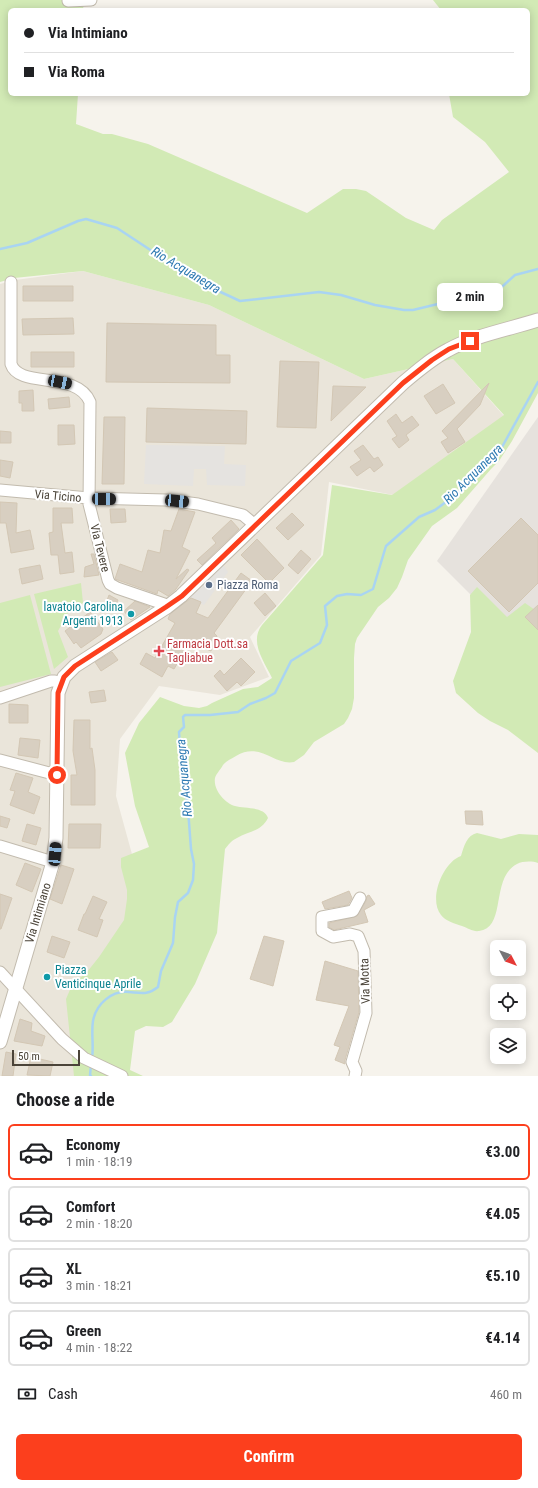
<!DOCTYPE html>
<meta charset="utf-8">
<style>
body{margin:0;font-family:"Roboto Condensed",sans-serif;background:#f2f2f2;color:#202124;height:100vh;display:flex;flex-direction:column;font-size:15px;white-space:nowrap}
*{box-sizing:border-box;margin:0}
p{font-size:13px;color:#757577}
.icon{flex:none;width:22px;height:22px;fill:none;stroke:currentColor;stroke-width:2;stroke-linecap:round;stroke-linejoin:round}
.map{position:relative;height:1076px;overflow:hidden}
.sheet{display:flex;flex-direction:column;background:#fff;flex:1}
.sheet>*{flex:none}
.guide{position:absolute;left:8px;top:8px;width:522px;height:88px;border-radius:6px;box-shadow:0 2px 10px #0003;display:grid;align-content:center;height:88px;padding:0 16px;background:#fff}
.needle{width:26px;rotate:131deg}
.controls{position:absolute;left:490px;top:940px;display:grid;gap:8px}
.controls a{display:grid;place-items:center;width:36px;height:36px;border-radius:6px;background:#fff;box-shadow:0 2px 10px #0003;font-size:20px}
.scale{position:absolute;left:12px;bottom:10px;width:68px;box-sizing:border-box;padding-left:4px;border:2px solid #4b4439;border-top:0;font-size:11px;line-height:14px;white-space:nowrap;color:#4b4439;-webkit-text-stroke:3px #fff;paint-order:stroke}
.end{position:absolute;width:18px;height:18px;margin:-9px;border:5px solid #fc3f1d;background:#fff;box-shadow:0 0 0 2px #fff}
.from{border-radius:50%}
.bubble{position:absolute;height:28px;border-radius:6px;background:#fff;box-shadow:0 2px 10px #0003;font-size:13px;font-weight:700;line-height:28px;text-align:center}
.car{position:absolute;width:12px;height:24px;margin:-12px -6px;border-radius:5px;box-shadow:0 0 3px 1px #0007;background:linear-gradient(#222 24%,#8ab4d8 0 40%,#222 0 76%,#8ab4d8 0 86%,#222 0)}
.guide b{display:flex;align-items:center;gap:14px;height:38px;font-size:15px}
.guide b+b{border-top:1px solid #e0e0e0}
.guide i{width:10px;height:10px;background:#202124}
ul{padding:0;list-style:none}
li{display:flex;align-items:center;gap:12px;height:56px;margin:0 8px 6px;padding:0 8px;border:2px solid #e0e0e0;border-radius:6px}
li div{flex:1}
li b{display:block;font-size:15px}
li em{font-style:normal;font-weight:700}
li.current{border-color:#fc3f1d}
li>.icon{width:36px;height:36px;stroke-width:1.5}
h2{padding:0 16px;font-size:18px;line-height:48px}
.pay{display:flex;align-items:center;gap:10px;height:44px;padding:0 16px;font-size:15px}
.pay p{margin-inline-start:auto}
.button{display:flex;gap:8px;margin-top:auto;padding:8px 16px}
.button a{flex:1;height:46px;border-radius:6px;background:#fc3f1d;color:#fff;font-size:16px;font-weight:700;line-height:46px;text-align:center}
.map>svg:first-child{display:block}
.residential{fill:#eae5da}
.industrial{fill:#e6e2dd}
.green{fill:#d2eab5}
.parking{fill:#e5e3e0}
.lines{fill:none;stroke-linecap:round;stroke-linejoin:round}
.stream{stroke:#a9d4f2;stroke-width:2.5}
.building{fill:#d8cfc1;stroke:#d3c7b4}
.minor-casing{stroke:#c2bbae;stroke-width:13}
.tertiary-casing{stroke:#c2bbae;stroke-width:15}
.minor{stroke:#fff;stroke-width:11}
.tertiary{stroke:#fff;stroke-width:13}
.route{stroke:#fc3f1d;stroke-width:5}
.service-dot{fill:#5c6f8a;stroke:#fff;stroke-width:1.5}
.culture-dot{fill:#0f9aa8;stroke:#fff;stroke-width:1.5}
.health-dot{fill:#e0444e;stroke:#fff;stroke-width:1.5}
.labels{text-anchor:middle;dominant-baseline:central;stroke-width:4;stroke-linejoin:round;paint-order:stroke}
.street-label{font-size:12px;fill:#4b4439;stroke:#fff}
.service-label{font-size:12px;fill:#4e5e75;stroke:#fff;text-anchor:start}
.culture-label{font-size:12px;fill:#0d838f;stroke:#fff;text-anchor:end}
.health-label{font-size:12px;fill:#be3a42;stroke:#fff;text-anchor:start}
.water-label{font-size:13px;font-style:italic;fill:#2e7ab2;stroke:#fff}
</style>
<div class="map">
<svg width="538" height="1076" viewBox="0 0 538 1076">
<rect width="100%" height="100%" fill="#f6f3ec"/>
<!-- residential -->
<path class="residential" d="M83,271L209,305L364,379L453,359L504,416L393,495L329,482L321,555L250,637L269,677L220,695L159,686L120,739L116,796L138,876L78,1076H0V284L15,280Z"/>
<!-- industrial -->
<path class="industrial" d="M538,417V662L437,561Z"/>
<!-- green -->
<path class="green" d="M0,0H84L83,10H10V94H78L76,124L103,134H112L148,144L307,213L343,189H356L366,191L406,218L434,230L442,220L509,172L485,142L453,117L449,94H528V10H441L433,0H538V393L512,441L499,461L491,469L457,508L432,526L408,560L402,577L397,588L389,598L378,607L357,638L355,644L354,658V698L352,709L348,718L344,724L314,742L304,755L294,762C274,766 260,741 236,756C231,759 226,761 223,765C221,769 216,774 215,778C213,790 225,803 235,806C245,809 264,806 268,818C261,832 248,831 237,838C232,840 228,845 225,849L217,933L195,984L172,1022L163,1027L146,1026L135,1031L130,1070L143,1076H74L66,999L72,985L87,972L99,957L124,920L127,899V890L121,867V858L149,847L135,806L125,753L139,723L160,697L184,706L199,708L207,706L212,703L243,689L258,687L272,678C264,661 249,642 262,625L323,555L332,485L392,495L504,415L453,359L364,379L209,305L83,271L14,278L0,282Z
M81,583L83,603L68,613L58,631L68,657L54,669L34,594Z
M477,587L507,617L525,603L538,612V753L508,730L490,721L478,713L456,693L453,681L471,632L470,595Z
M30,595L51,674L0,687V603Z
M477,833L501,839L519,834L538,835V863C532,861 523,861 517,864C490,878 507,928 479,931C473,932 468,928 462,926C456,924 445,921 441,915C428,899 443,862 461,856C464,846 467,835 477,833Z"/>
<!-- parking -->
<path class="parking" d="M146,445L225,446L224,464L246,465L245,486L207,485L206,469H194L193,486L144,484Z
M222,563L228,572L204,605L186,597Z"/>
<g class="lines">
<!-- stream -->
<path class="stream" d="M0,249L27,243L78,221L86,219L117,228L199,282L240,301L319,292L341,295L375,305L404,310H413L442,303L475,300L493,295L515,275L538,269
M92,1058C94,1046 91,1033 93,1021C96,1004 112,990 129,992C142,993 148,995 158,987L161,971L173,943L175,917L178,902L188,893L193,880L194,864L191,849L188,809L181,760L179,732L184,727L183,717L185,715H210L238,712L250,704L266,698L275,693L291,661L320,643L327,625L325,606L337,596L347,594L361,595L373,589L386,546L419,517L435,510L458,493L491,459L502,447L538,382
M91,1065L90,1075L91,1076"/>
</g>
<!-- building -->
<path class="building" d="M23,286H73V301H23Z
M73,318L74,334L23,335L22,319Z
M107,323L216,325V355H230V383L106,382Z
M31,352H74V367H31Z
M280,361L319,362L316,428L277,427Z
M489,383L480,405L457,429L465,442L448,453L441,442L448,438L442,431Z
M443,384L455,403L436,414L424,396Z
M333,386L366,387L331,421Z
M33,390L34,411H22V403H19V391Z
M69,397L70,407L49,409L48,399Z
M147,408L247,411L246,444L146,442Z
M396,414L402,423L412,416L419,425L406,435L409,440L399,448L392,439L397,436L387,421Z
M104,417H125L124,484H102Z
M58,425H74L75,444L58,445Z
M0,431L11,432V443H0Z
M363,445L374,459L378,457L383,465L374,472L370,467L357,476L350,467L361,460L354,451Z
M0,460L13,462L10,478L0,476Z
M0,502L17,503L16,533L30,530L34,549L11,553L6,523H0Z
M53,508H72L73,523H61L65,553L72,552L74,572L60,574L58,555H51L49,533L53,532Z
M110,509H125L126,522L111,523Z
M179,509L195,512L182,547L190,551L176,579L187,569L189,570L176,589L168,596L158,590L157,594L115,579L120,564L142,572L148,550L160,553L164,530L171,531Z
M292,513L304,525L288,540L276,528Z
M521,518L538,535V583L509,612L468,571Z
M231,520L239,529L202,565L197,560L216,543L212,538Z
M257,539L284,568L269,583L241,555Z
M301,550L311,559L298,574L288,565Z
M91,554H94L99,575L84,577L85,567L94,564Z
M40,565L43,579L22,584L19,569Z
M241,573L252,581L214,633L217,636L211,651L190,642L174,669L168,666L162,677L140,664L146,653L155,658L175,623L168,619L170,614L191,598L201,602L196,613L208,618Z
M265,593L276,606L265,616L254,603Z
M109,595L118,600L114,608L106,603Z
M135,601L150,607L131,620L124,611Z
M538,605V630L525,617Z
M90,612L103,629L101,634L81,648L76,642L74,644L65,631Z
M112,652L118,660L101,671L95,662Z
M241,658L255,672L241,686L237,682L227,691L214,676L220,670L224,675Z
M104,690L106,701L91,703L89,692Z
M9,704L28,705V723H9Z
M74,720H90V749L92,748L95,770V805H71V775H77L73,751Z
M20,738L40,740L38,758L18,755Z
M16,773L33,778L28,792L40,797L34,814L10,805L15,791L10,790Z
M465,811H482L483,825L466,824Z
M0,816L10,819L7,828L0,826Z
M27,824L41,828L36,845L22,841Z
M69,824H101L100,848H68Z
M25,863L41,869L32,892L16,885Z
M61,865L74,869L62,904L50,899Z
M349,891L352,898L348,905L325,909L322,902Z
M0,894L12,898L1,929H0Z
M369,895L375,904L364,910L368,922L334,930L329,927V923L357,916L366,901L367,896Z
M93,896L107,902L99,919L103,920L97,937L78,930L84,914H85Z
M52,936L70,942L64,958L47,952Z
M264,936L284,941L273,986L250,979Z
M325,961L358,971L359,1012L345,1060V1064L335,1060L340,1047L334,1045L349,1006L316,1000Z
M20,1019L32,1023L31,1031L45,1036L42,1046L14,1041Z
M6,1052L16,1054L13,1076H2Z
M31,1057L53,1062L50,1076L27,1075Z"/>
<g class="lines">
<!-- minor casing -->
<g class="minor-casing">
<path id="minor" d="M68,1L91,0
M11,282V364C19,389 77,370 90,402L89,504L108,580L110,584L117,588L164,604L167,607
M0,490L89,498L166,500L198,504L243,515L255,525
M0,698L51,681H55L61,684
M0,760L57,775
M0,846L53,862
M0,972L62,1039L84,1058L122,1076
M355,1076L356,1071L352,1062L366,1013L364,951L358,936L350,934L333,937L322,931V917L353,911L360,898"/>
</g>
<!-- tertiary casing -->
<g class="tertiary-casing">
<path id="tertiary" d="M0,1042L53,862L56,838L58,693L64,677L75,666L167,607L181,596L403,383C417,371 431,359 448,350C473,336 510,329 538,320"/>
</g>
<!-- minor -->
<use href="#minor" class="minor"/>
<!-- tertiary -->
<use href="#tertiary" class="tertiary"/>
</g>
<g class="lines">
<!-- route -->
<path class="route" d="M57,775L58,693L64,677L75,666L166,607L182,596L403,383L432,360L449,349L470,341"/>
</g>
<!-- markers -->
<circle class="service-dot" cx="209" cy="585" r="4"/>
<g class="culture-dot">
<circle cx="131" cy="614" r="4"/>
<circle cx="47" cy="977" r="4"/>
</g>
<path class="health-dot" d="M157 645h4v4h4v4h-4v4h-4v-4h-4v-4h4z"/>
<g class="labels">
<!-- street labels -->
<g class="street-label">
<text transform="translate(58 496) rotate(5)">Via Ticino</text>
<text transform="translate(100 548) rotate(76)">Via Tevere</text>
<text transform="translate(38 913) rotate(-73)">Via Intimiano</text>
<text transform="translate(365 981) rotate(-92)">Via Motta</text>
</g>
<!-- service labels -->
<g class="service-label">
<text x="217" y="585">Piazza Roma</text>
</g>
<!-- culture labels -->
<g class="culture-label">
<text x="123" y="607">lavatoio Carolina<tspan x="123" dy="14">Argenti 1913</tspan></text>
<text x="55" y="970" text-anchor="start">Piazza<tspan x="55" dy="14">Venticinque Aprile</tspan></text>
</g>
<!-- health labels -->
<g class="health-label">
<text x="167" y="644">Farmacia Dott.sa<tspan x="167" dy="14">Tagliabue</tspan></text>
</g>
<!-- water labels -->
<g class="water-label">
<text transform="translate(186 270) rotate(31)">Rio Acquanegra</text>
<text transform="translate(473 474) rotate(-45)">Rio Acquanegra</text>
<text transform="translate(184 778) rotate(-95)">Rio Acquanegra</text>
</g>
</g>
</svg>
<div class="controls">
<a><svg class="needle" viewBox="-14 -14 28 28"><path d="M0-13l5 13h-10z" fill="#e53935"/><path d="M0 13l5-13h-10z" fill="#757577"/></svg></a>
<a><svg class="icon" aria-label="locate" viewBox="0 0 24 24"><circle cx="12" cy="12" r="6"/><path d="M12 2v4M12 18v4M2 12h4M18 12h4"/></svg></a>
<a><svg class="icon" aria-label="layers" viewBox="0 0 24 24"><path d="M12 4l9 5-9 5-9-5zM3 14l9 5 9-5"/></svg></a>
</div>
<div class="scale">50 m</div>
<i class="end from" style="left:57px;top:775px"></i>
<i class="end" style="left:470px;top:341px"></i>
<div class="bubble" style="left:437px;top:283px;width:66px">2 min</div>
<i class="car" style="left:60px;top:382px;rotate:101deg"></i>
<i class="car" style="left:104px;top:499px;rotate:91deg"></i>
<i class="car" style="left:177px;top:501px;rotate:96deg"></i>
<i class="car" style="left:55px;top:854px;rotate:5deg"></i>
<div class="guide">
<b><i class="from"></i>Via Intimiano</b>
<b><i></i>Via Roma</b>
</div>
</div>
<section class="sheet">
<h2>Choose a ride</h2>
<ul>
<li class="current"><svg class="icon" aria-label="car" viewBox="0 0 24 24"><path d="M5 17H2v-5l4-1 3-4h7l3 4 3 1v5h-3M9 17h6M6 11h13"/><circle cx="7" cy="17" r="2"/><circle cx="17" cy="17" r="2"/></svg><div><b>Economy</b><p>1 min · 18:19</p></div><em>€3.00</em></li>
<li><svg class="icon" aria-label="car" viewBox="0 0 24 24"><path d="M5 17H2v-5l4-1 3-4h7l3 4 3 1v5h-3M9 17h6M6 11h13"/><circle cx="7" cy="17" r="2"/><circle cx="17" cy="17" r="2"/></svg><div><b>Comfort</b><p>2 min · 18:20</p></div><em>€4.05</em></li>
<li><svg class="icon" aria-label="car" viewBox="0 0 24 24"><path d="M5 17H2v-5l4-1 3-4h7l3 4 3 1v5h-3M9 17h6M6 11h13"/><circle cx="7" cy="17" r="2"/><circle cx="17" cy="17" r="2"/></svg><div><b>XL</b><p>3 min · 18:21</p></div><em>€5.10</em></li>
<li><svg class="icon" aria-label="car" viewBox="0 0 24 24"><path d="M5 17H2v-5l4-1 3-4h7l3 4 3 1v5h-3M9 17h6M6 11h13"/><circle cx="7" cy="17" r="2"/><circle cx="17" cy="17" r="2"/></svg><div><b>Green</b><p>4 min · 18:22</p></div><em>€4.14</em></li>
</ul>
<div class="pay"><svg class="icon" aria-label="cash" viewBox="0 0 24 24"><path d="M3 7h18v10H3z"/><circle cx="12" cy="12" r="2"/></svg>Cash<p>460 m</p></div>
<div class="button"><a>Confirm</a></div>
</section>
